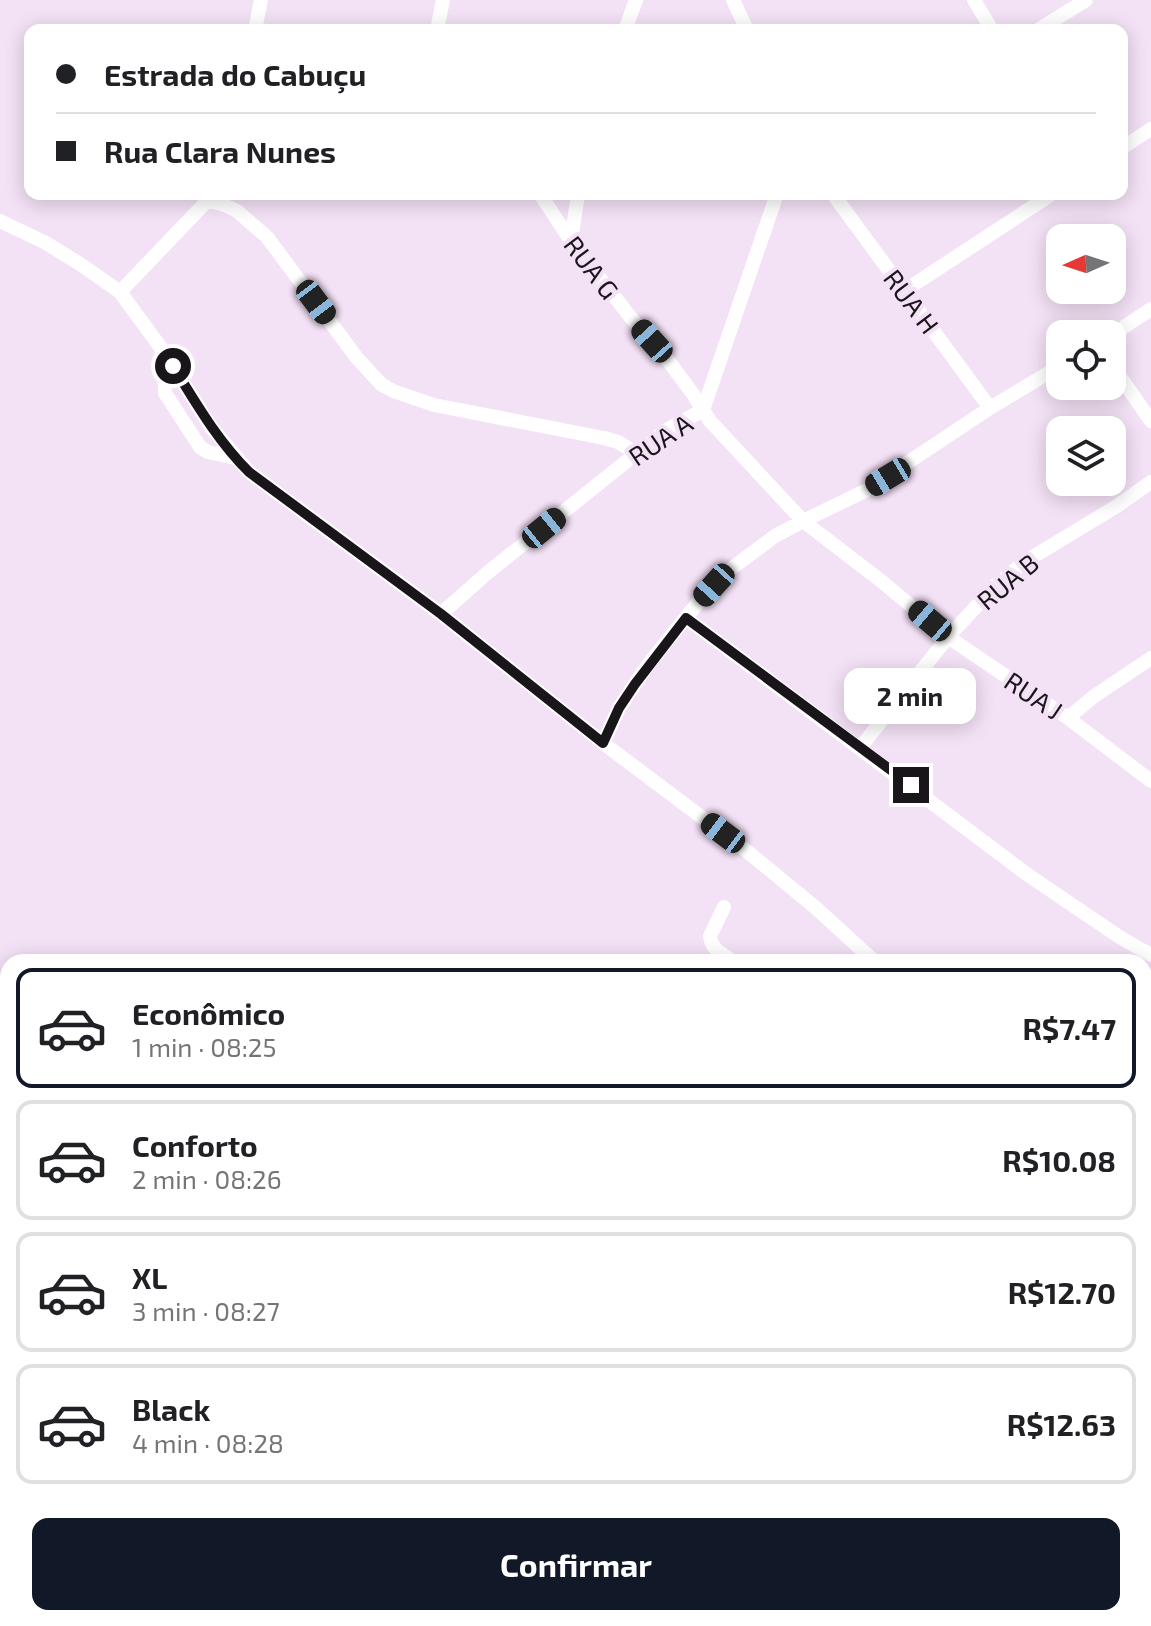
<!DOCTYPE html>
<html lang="pt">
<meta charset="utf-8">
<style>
body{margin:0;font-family:"Exo 2",sans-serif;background:#f2f2f2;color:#202124;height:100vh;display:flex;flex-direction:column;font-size:30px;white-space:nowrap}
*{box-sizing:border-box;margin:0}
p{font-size:26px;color:#757577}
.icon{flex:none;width:44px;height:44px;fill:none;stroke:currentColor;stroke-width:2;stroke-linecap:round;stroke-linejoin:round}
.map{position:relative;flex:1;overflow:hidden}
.details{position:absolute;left:0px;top:954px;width:1152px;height:672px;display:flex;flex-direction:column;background:#fff;border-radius:24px 24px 0 0;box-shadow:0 4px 20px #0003}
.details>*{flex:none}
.banner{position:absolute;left:24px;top:24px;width:1104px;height:176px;border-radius:16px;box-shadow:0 4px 20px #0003;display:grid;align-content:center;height:176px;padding:0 32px;background:#fff}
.needle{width:52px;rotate:267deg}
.buttons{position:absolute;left:1046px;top:224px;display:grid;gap:16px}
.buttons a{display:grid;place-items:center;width:80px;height:80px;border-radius:16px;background:#fff;box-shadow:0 4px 20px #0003;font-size:40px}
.end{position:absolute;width:36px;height:36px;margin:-18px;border:10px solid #1a141b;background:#fff;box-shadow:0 0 0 4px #fff}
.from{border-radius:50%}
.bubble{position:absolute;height:56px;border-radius:16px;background:#fff;box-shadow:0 4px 20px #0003;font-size:26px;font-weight:700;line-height:56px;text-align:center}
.car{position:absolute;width:24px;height:48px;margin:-24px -12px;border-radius:10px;box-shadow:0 0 6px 2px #0007;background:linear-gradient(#222 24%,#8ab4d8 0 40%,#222 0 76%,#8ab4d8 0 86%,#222 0)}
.banner b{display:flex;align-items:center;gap:28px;height:76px;font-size:30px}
.banner b+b{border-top:2px solid #e0e0e0}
.banner i{width:20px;height:20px;background:#202124}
ul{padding:14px 0 0;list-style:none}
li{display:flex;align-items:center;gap:24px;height:120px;margin:0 16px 12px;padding:0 16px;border:4px solid #e0e0e0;border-radius:16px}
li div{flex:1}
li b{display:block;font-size:30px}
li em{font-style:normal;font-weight:700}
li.on{border-color:#111827}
li>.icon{width:72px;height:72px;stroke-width:1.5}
.action{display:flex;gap:16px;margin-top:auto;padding:16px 32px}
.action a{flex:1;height:92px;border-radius:16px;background:#111827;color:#fff;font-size:32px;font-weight:700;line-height:92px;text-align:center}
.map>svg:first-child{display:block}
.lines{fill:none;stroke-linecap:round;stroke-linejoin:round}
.stream{stroke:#44c3e9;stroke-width:4}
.minor{stroke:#fff;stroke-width:14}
.route{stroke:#1a141b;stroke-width:10}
.labels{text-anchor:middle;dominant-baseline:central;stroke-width:8;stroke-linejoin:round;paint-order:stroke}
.street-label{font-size:26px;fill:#1a141b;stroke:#f3e1f5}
</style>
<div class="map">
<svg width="1151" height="1626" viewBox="0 0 1151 1626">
<rect width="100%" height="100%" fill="#f3e1f5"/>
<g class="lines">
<!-- stream -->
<path class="stream" d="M0,1403L8,1408
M507,1618L516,1626"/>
<!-- minor -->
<path class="minor" d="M733,0L747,30
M974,0L992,30
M255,30L261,0
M437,30L443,0
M625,30L636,0
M1038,30L1086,0
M1122,148L1151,129
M540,194L571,241L632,319L667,359L693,394L710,421L803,521L880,580L948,637L1068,718L1151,781
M833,194L990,408
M208,200L224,205L237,211L267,237L357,358L381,384L393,391L434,405L604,438L618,442L636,453
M0,221L46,243L80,264L120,292L164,352L211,427L249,472L441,614L603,743L748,852L816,908L875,962
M571,241L578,194
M904,291L1052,194
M120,292L208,200L211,194
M1112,335L1151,309
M164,352L165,393L200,447L208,452L235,458
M1112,365L1151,421
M441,614L486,574L663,432L703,410L777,194
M686,618L1028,875L1121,938L1151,955
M1068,718L1093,697L1151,658
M603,743L619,708L647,666L700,600L728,571L775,536L803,521L865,491L990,408L1060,366
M860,748L948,637L996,585L1026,561L1117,506L1151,482
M724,907L710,936C711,950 724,955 734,962
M1144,1028L1151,1011
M1144,1132L1151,1136
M1144,1412L1151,1393
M1144,1609L1151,1611
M1065,1626L1069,1618"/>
</g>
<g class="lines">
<!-- route -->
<path class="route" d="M173,366C196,403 217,440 249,472L441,614L603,743L619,708L635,684L686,618L911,785"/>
</g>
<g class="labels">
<!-- street labels -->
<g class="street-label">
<text transform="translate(592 267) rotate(53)">RUA G</text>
<text transform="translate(912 301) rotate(53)">RUA H</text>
<text transform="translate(660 439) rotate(-34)">RUA A</text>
<text transform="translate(1007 581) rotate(-40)">RUA B</text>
<text transform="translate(1034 695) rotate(34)">RUA J</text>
</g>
</g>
</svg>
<div class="buttons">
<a><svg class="needle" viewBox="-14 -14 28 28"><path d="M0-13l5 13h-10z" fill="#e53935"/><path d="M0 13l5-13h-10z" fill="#757577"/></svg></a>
<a><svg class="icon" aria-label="locate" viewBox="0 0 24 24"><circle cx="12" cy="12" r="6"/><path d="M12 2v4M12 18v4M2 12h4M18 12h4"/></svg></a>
<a><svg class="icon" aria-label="layers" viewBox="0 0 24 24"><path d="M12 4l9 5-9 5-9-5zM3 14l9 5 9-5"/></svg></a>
</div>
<i class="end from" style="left:173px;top:366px"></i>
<i class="end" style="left:911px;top:785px"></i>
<div class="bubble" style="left:844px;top:668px;width:132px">2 min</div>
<i class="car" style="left:316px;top:302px;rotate:143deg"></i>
<i class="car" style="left:652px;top:341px;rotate:318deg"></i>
<i class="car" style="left:888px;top:477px;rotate:239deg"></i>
<i class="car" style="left:544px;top:528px;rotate:51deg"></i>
<i class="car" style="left:714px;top:585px;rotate:222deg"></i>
<i class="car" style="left:930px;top:621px;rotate:310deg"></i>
<i class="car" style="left:723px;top:833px;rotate:307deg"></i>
<div class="banner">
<b><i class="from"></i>Estrada do Cabuçu</b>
<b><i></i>Rua Clara Nunes</b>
</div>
<section class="details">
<ul>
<li class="on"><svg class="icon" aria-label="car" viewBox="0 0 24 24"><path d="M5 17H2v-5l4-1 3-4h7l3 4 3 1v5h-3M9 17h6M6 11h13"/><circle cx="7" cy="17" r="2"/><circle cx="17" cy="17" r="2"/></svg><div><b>Econômico</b><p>1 min · 08:25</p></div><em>R$7.47</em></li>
<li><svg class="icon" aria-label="car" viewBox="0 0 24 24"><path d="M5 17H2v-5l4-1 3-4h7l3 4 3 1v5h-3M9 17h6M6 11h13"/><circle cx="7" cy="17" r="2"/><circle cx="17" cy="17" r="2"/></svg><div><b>Conforto</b><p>2 min · 08:26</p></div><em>R$10.08</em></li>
<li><svg class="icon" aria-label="car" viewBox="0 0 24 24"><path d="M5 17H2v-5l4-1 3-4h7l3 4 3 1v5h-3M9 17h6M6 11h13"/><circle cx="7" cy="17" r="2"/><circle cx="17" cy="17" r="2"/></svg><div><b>XL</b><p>3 min · 08:27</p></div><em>R$12.70</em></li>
<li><svg class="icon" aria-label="car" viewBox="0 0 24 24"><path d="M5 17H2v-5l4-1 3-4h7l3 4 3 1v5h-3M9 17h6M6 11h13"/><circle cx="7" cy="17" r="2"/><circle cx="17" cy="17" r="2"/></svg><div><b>Black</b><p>4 min · 08:28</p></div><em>R$12.63</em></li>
</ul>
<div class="action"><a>Confirmar</a></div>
</section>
</div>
